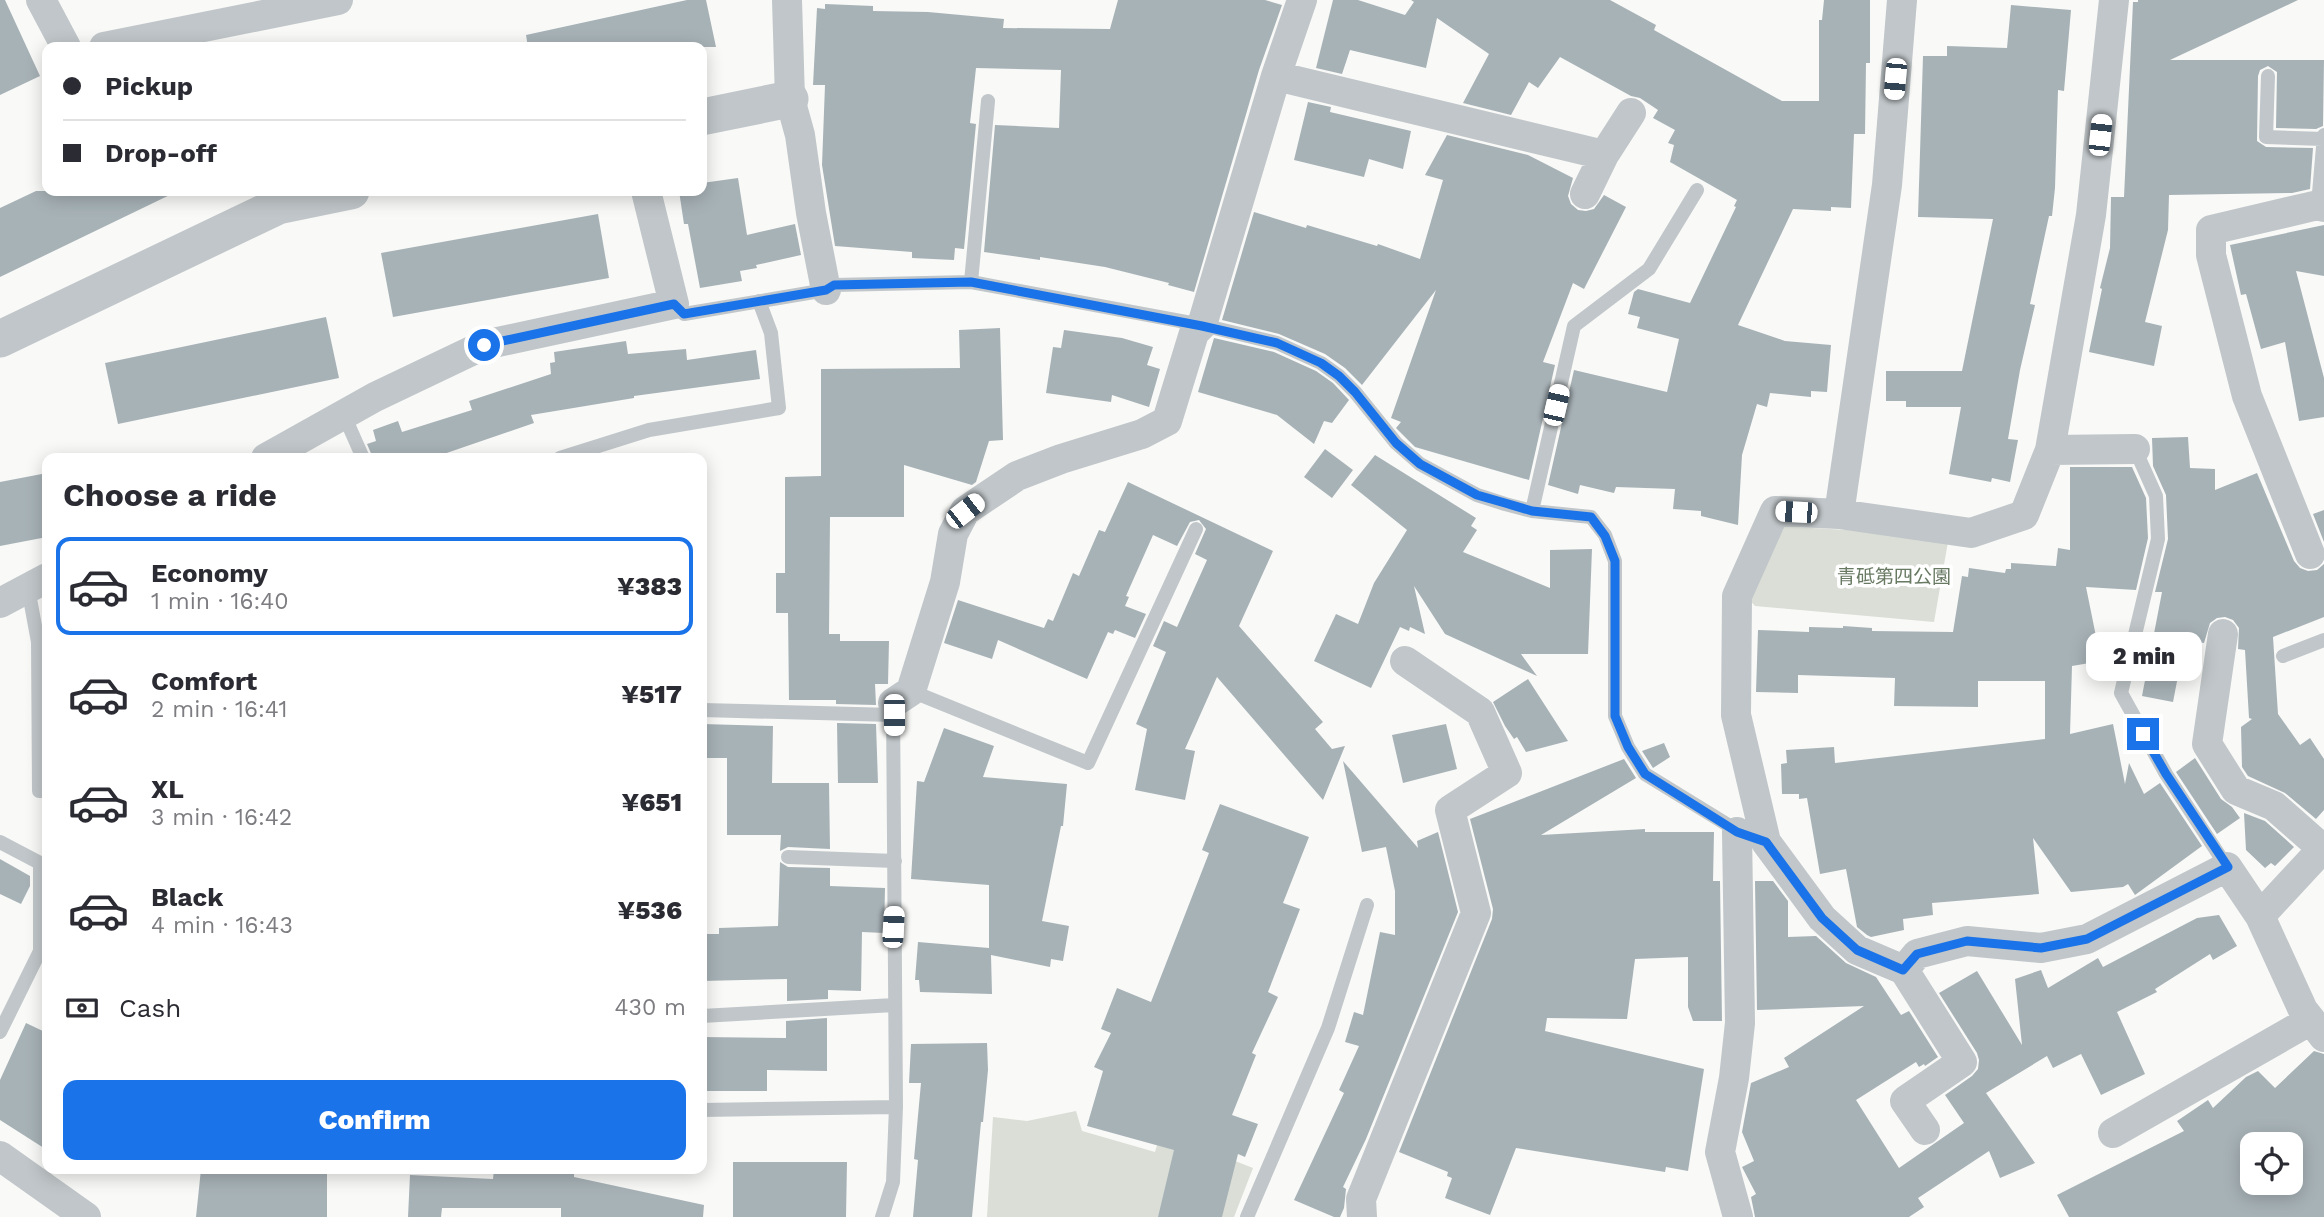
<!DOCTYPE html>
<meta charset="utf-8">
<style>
body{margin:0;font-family:"Work Sans","Noto Sans JP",sans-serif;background:#f2f2f3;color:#2b2b33;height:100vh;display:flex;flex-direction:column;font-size:26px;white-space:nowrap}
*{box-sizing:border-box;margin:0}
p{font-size:23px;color:#7c7c81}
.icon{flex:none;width:38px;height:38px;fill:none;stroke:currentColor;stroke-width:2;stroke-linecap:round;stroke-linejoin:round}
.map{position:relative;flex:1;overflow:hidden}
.drawer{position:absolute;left:42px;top:453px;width:665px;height:721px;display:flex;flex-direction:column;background:#fff;border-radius:14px;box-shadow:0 4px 18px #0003}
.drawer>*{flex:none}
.top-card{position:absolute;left:42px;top:42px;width:665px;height:154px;border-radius:14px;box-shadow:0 4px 18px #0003;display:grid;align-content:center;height:154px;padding:0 21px;background:#fff}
.controls{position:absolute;left:2240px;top:1132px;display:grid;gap:14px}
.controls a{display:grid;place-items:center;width:63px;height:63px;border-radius:14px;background:#fff;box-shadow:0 4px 18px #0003;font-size:35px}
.end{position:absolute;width:32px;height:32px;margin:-16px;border:9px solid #1a73e8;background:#fff;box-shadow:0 0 0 4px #fff}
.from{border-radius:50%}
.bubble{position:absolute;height:49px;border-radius:14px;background:#fff;box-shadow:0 4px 18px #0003;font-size:23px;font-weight:800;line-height:49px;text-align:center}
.car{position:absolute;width:21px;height:42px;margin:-21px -10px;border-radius:9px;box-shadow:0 0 5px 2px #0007;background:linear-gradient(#fff 24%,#345 0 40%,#fff 0 76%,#345 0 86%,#fff 0)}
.top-card b{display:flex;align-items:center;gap:24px;height:66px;font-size:26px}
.top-card b+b{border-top:2px solid #e1e1e2}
.top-card i{width:18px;height:18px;background:#2b2b33}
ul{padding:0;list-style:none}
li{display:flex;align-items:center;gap:21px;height:98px;margin:0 14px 10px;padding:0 7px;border:4px solid transparent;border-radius:14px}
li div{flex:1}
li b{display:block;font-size:26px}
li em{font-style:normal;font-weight:800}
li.active{border-color:#1a73e8}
li>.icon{width:63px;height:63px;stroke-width:1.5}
h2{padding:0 21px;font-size:32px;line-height:84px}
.pay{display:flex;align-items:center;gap:18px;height:77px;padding:0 21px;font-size:26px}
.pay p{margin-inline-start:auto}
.primary-button{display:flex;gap:14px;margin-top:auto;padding:14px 21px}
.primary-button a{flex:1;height:80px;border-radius:14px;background:#1a73e8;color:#fff;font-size:28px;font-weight:800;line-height:80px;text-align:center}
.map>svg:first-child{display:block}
.green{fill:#daded6}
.building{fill:#a7b2b7;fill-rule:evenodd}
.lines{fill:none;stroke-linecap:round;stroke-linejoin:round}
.service{stroke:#c0c6c9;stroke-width:14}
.minor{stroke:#c0c6c9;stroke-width:30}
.tertiary{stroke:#c0c6c9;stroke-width:37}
.route{stroke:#1a73e8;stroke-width:9}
.labels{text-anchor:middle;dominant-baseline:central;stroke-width:7;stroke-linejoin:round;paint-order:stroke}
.park-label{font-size:19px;fill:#697a63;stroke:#fff}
</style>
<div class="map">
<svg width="2324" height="1217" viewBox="0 0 2324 1217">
<rect width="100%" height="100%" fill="#f9f9f7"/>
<!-- green -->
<path class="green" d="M1779,526L1949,536L1934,622L1755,606L1747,597Z
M1076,1111L1082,1131L1155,1152L1161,1132L1253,1168L1234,1217H987L993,1117L1027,1121Z"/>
<!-- building -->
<path class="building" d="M0,0H5L40,76L0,95Z
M687,0H706L716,47H528L526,35Z
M1118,0H1265L1282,5L1259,70L1194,292L1168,285L1169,283L1105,267L1040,257V260L984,252L995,125L1059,128L1061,70L976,68L970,123L976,124L964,249L955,248L954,260L912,258V252L835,246L822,165L825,85H813L817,8L825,9V4L873,6V11L928,12L1004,19L1003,28L1110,29Z
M1333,0H1358L1405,15L1414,2L1411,0H1610L1656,25L1654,30L1782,101H1819V20H1822L1824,0H1870V63H1866L1865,134H1854L1851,208L1831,207V211L1793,209L1738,325L1785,341L1831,345L1827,392L1811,391V397L1770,393L1767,407L1757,404L1742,455L1738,525L1701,516V511L1673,509L1675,489L1616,487L1614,493L1580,485L1578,494L1548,485L1574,370L1667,392L1679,339L1637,328L1640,317L1628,314L1634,292L1638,289L1690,303L1736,207L1734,206L1737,200L1670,162L1674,145L1668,143L1675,130L1653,118L1658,110L1640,98L1631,96L1560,57L1538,88L1529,82L1511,115L1463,103L1489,54L1437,18L1426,68L1350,50L1342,74L1316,68Z
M2138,0H2298L2170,60H2324L2323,126L2316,129L2276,128L2277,72L2268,66L2260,70L2258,76L2257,141L2266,147L2313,148L2310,189L2292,193L2169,195L2168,230L2145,322L2162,326L2154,366L2089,352L2102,289L2100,288L2110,248L2111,197H2124L2133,2H2138Z
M2011,5L2071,10L2064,91L2058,90L2055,188L2052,216H2049L2030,304L2035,305L2020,370L2008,439L2018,440L2010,482L1992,478L1991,482L1949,474L1961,407H1906V401H1886V371H1962L1993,219L1918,217L1923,56H1947V46L2007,48Z
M1308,102L1331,107L1330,112L1411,131L1403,169L1369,159L1364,177L1294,160Z
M1447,135L1528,155L1573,178L1568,196L1571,204L1578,210L1586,211L1594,209L1604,195L1626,207L1584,289L1573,283L1543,362L1555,365L1529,480L1415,447L1396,428L1401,422L1391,418L1436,290L1362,385L1345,368L1325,354L1279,334L1222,320L1254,212L1306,228L1307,225L1377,246L1378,244L1420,259L1443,180L1425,175Z
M738,178L747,235L795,224L801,255L756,265L757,268L740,271L742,281L700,288L688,224H684L679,191H702V183Z
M36,191H178L0,277V208Z
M598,214L609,278L393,317L381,253Z
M2324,225V276L2296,271L2324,378V417L2299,421L2285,342L2261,349L2246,294L2241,295L2230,245Z
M326,317L339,378L118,424L105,363Z
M1000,328L1003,440L989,441L976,482L972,485L904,465V517H830L829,634H840V641H889L888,684H875L876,705L836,704V700H789L788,613H776V573H785V477L821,476V369L960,368L959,330Z
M1064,330L1122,338L1153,347L1147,365L1160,369L1149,407L1112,395L1111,402L1046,393L1053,347L1061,348Z
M1214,338L1274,352L1316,371L1333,383L1349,400L1332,423L1324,421L1314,444L1277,415L1198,392Z
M626,341L628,354L686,349L687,360L756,350L760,379L634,396V398L531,415L534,423L432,458H373L367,444L376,441L373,430L398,421L402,432L472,410L469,401L551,374L550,363L555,362L554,352Z
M2188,437L2190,468L2215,469V490L2257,473L2294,561L2300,568L2308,571L2317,570L2324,564V617L2273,637L2278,714L2300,745L2310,738L2324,759V810L2316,819L2285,793L2248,776L2242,767L2241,727L2252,719L2249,718L2245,650L2238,649L2239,628L2233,620L2225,617L2217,618L2210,623L2204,643L2185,640L2173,702L2142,696L2162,592H2155L2168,539L2166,495L2153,466L2152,438Z
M1325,449L1353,470L1332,498L1304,477Z
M1375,455L1476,518L1471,526L1477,530L1463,552L1550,588V550L1592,549L1588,654H1521L1537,676L1445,634L1414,586L1425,634L1410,627L1409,631L1400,627L1371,688L1314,661L1336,614L1358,624L1374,583L1407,530L1351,485Z
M2070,467H2132L2146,498L2148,538L2136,590L2086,587L2101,661L2072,666L2070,734L2113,724L2125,784L2129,763L2144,794L2160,783L2202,846L2135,895L2128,884L2123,887L2071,892L2033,838L2039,894L1932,903L1933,915L1903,919L1904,930L1871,937L1867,935L1857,927L1846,869L1820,874L1807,798L1799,799V794H1782L1781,764L1787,763L1786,750L1834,747L1835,763L2045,739V681H1978V707L1894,706L1895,678L1798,675V693L1756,692L1758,630L1809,632V627L1843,628V626L1872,628V631L1953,632L1962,576L1968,577L1969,568L2005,573L2006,569H2011V563L2056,566L2058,548L2070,550Z
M47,473V537L0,546V482Z
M1128,482L1273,551L1239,626L1323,722L1315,729L1332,749L1345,746L1323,800L1217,677L1185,749L1195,751L1185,800L1135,790L1147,729L1136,724L1166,652L1153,646L1164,621L1177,627L1207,560L1195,554L1206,529L1199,520L1190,522L1177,546L1153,535L1126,596L1129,597L1125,606L1146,614L1135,638L1115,630L1113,634L1108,632L1087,679L998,640L992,659L944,643L958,600L1044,628L1048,619L1053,621L1073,573L1079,576L1099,530L1105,532Z
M2324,510V542L2313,514Z
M1528,679L1568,741L1526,752L1517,737L1514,739L1505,726L1493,702Z
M837,723L876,724L878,783H838Z
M702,724L773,726L772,783H829L830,849L788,847L780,851L781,835H727V758H702Z
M1446,724L1457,769L1403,783L1392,735Z
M944,728L994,746L983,777L1067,784L1063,826H1061L1042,921L1069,926L1063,961L1051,959L1050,967L991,955L992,994L920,992L919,980H915L918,942L989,948V885L911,879L917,781L924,782Z
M1664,743L1670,757L1653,768L1642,751Z
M2195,758L2221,799L2232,807L2240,818L2217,834L2176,772Z
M1624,759L1636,778L1541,835L1645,829V832H1714L1713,881H1720L1722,1021H1693L1688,1007V957L1635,959L1627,1019L1547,1018L1545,1031L1704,1069L1688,1171L1666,1167L1665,1172L1516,1148L1490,1215L1445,1198L1452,1178L1447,1176L1448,1172L1399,1152L1492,919L1493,909L1470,819Z
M1343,761L1418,848L1417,841L1438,832L1458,912L1366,1139L1343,1187L1346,1189L1344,1208L1340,1217H1334L1294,1200L1344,1093L1339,1090L1359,1046L1345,1042L1354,1012L1363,1015L1380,932L1395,935V891L1386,847L1362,852Z
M1220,804L1309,837L1283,903L1300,909L1268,992L1278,997L1252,1053L1256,1055L1232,1115L1258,1124L1245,1157L1238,1154L1222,1217H1158L1174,1150L1087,1126L1103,1071L1094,1067L1111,1033L1101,1029L1117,988L1151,1002L1209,853L1202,850Z
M2244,813L2265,821L2294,847L2275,866L2271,863L2265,868L2246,850Z
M0,859L30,876V886L21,904L0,894Z
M780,862L788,867L830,868V886L885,888L884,933L862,932L861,991L828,990V999L787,1001V979L702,981V934H719V928L778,926Z
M1755,881H1773L1788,901V937L1816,936L1846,963L1876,977L1901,1015L1909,1011L1938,1057L1925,1066L1924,1064L1919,1067L1916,1062L1856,1100L1899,1168L1964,1123L1945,1095L1972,1076L1978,1069L1979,1060L1977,1053L1939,993L1977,971L2022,1045L2015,979L2041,970L2048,988L2098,958L2103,967L2197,918L2219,915L2237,946L2213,960L2210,954L2155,989L2157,992L2117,1012L2145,1074L2101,1095L2081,1054L2053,1068L2047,1056L1986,1093L2035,1163L2000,1178L1989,1151L1918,1198L1924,1207L1909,1217H1755L1751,1197L1756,1194L1742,1167L1754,1161L1742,1132L1751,1083L1789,1067L1784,1058L1864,1006L1757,1010Z
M827,1018V1071L767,1070V1091H702V1037L786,1038V1021Z
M26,1023L47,1033V1150L0,1120V1080Z
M987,1043L988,1070L983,1122H981L972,1217H913L918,1160L914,1159L921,1083H909L911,1044Z
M2314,1051L2324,1054V1217H2069L2057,1195L2184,1131L2177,1121L2208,1100L2213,1108L2246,1077L2258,1071L2275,1088ZM2252,1144H2291V1183H2252Z
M733,1162H847L846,1217H733Z
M201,1169H327V1217H196Z
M494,1169H543V1172H574V1177L704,1205L703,1217H561V1208H442L441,1217H408L410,1175L493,1179Z"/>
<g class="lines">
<!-- service -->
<path class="service" d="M2268,76L2266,137L2323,139
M2318,205L2324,135
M971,282L988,101
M674,304L684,314L826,290L834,285L971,282L1202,325L1277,343L1321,363L1339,376L1355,392L1396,443L1420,464L1477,495L1505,504L1532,511L1591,517L1605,535L1615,561V716L1628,747L1645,774L1741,833
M344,415L363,458
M2135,449L2156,496L2158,539L2121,693L2166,774L2227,867
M560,458L649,430L779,408L771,333L759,301
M1532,511L1574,326L1649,269L1697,190
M28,588L38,642L39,791H47
M2283,656L2324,640
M911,691L1088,763L1196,529
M702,710L893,715
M0,842L40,863V951L0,1032
M788,857L895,861
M702,1016L894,1005
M702,1110L896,1107
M882,1217L893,1182L896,1107L893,703
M1247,1217L1328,1028L1367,905"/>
<!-- minor -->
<path class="minor" d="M41,0L66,47
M787,0L790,99L800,135L811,213L826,290
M104,47L338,0
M1276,76L1604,155
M1585,194L1604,155L1631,113
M2050,450L2135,449
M266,458L375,397L484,345L674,304L646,191
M1839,514L1887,185L1902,0
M2310,554L2247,396L2211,255V230L2318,205L2324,207
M0,603L47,578
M2223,634L2207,744L2236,790L2274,806L2323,849
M893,703L911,691L945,582L953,534L965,511L1017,476L1061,459L1142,434L1167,421L1194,333L1202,325L1276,76L1302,0
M1737,832L1740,1023L1734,1078L1720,1152L1738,1217
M2260,916L2324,847
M1904,970L1917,954L1967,941L2041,948L2087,939L2227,867L2260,916L2303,1010L2324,1037
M1925,1130L1905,1101L1962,1062L1904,970L1857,950L1822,918L1766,842L1736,715L1737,596L1775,511L1839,514L1971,533L2024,515L2050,450L2091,215L2114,0
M2113,1133L2311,1020
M0,1156L86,1217
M1362,1217L1361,1199L1476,913L1450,810L1507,773L1480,712L1405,661"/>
<!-- tertiary -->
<path class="tertiary" d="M702,117L790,99
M0,339L278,206L351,191"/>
</g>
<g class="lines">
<!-- route -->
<path class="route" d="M484,345L674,304L684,314L826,290L834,285L971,282L1202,326L1277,343L1321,363L1339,376L1355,392L1396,443L1420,464L1477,495L1505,503L1532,511L1591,517L1605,536L1615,561V716L1628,747L1645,774L1737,832L1766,842L1822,918L1857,950L1903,970L1917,954L1967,941L2041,948L2087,939L2228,867L2166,774L2143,734"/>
</g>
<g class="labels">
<!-- park labels -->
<g class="park-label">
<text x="1894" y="576">青砥第四公園</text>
</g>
</g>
</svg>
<div class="controls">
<a><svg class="icon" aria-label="locate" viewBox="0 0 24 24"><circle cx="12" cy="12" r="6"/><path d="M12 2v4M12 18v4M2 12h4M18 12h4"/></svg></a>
</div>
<i class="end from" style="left:484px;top:345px"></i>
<i class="end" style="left:2143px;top:734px"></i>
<div class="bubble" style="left:2086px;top:632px;width:116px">2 min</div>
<i class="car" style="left:1895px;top:79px;rotate:185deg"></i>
<i class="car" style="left:2100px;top:135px;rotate:6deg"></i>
<i class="car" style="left:1556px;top:405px;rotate:13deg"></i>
<i class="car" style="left:965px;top:511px;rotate:52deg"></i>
<i class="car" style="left:1796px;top:512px;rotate:273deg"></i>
<i class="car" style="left:894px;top:715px;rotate:180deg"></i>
<i class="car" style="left:893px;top:927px;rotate:3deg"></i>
<div class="top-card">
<b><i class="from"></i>Pickup</b>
<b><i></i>Drop-off</b>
</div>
<section class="drawer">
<h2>Choose a ride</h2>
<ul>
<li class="active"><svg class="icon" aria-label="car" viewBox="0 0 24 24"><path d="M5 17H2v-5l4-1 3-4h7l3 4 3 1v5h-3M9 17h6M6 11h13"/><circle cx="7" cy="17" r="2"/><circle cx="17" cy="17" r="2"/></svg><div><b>Economy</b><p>1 min · 16:40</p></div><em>¥383</em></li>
<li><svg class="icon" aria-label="car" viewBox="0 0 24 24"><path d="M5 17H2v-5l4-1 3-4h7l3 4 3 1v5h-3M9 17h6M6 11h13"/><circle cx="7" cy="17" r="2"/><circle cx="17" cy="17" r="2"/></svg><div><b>Comfort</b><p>2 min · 16:41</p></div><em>¥517</em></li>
<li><svg class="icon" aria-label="car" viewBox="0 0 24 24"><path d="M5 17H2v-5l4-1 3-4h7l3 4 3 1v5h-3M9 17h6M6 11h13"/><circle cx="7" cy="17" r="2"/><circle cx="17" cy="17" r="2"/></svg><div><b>XL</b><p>3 min · 16:42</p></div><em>¥651</em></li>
<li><svg class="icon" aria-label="car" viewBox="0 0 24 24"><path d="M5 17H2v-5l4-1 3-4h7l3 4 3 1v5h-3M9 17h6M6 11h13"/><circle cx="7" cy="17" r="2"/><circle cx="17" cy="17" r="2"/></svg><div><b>Black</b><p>4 min · 16:43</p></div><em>¥536</em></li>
</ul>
<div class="pay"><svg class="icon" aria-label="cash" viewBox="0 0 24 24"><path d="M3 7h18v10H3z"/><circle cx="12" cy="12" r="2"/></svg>Cash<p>430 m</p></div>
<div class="primary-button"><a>Confirm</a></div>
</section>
</div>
